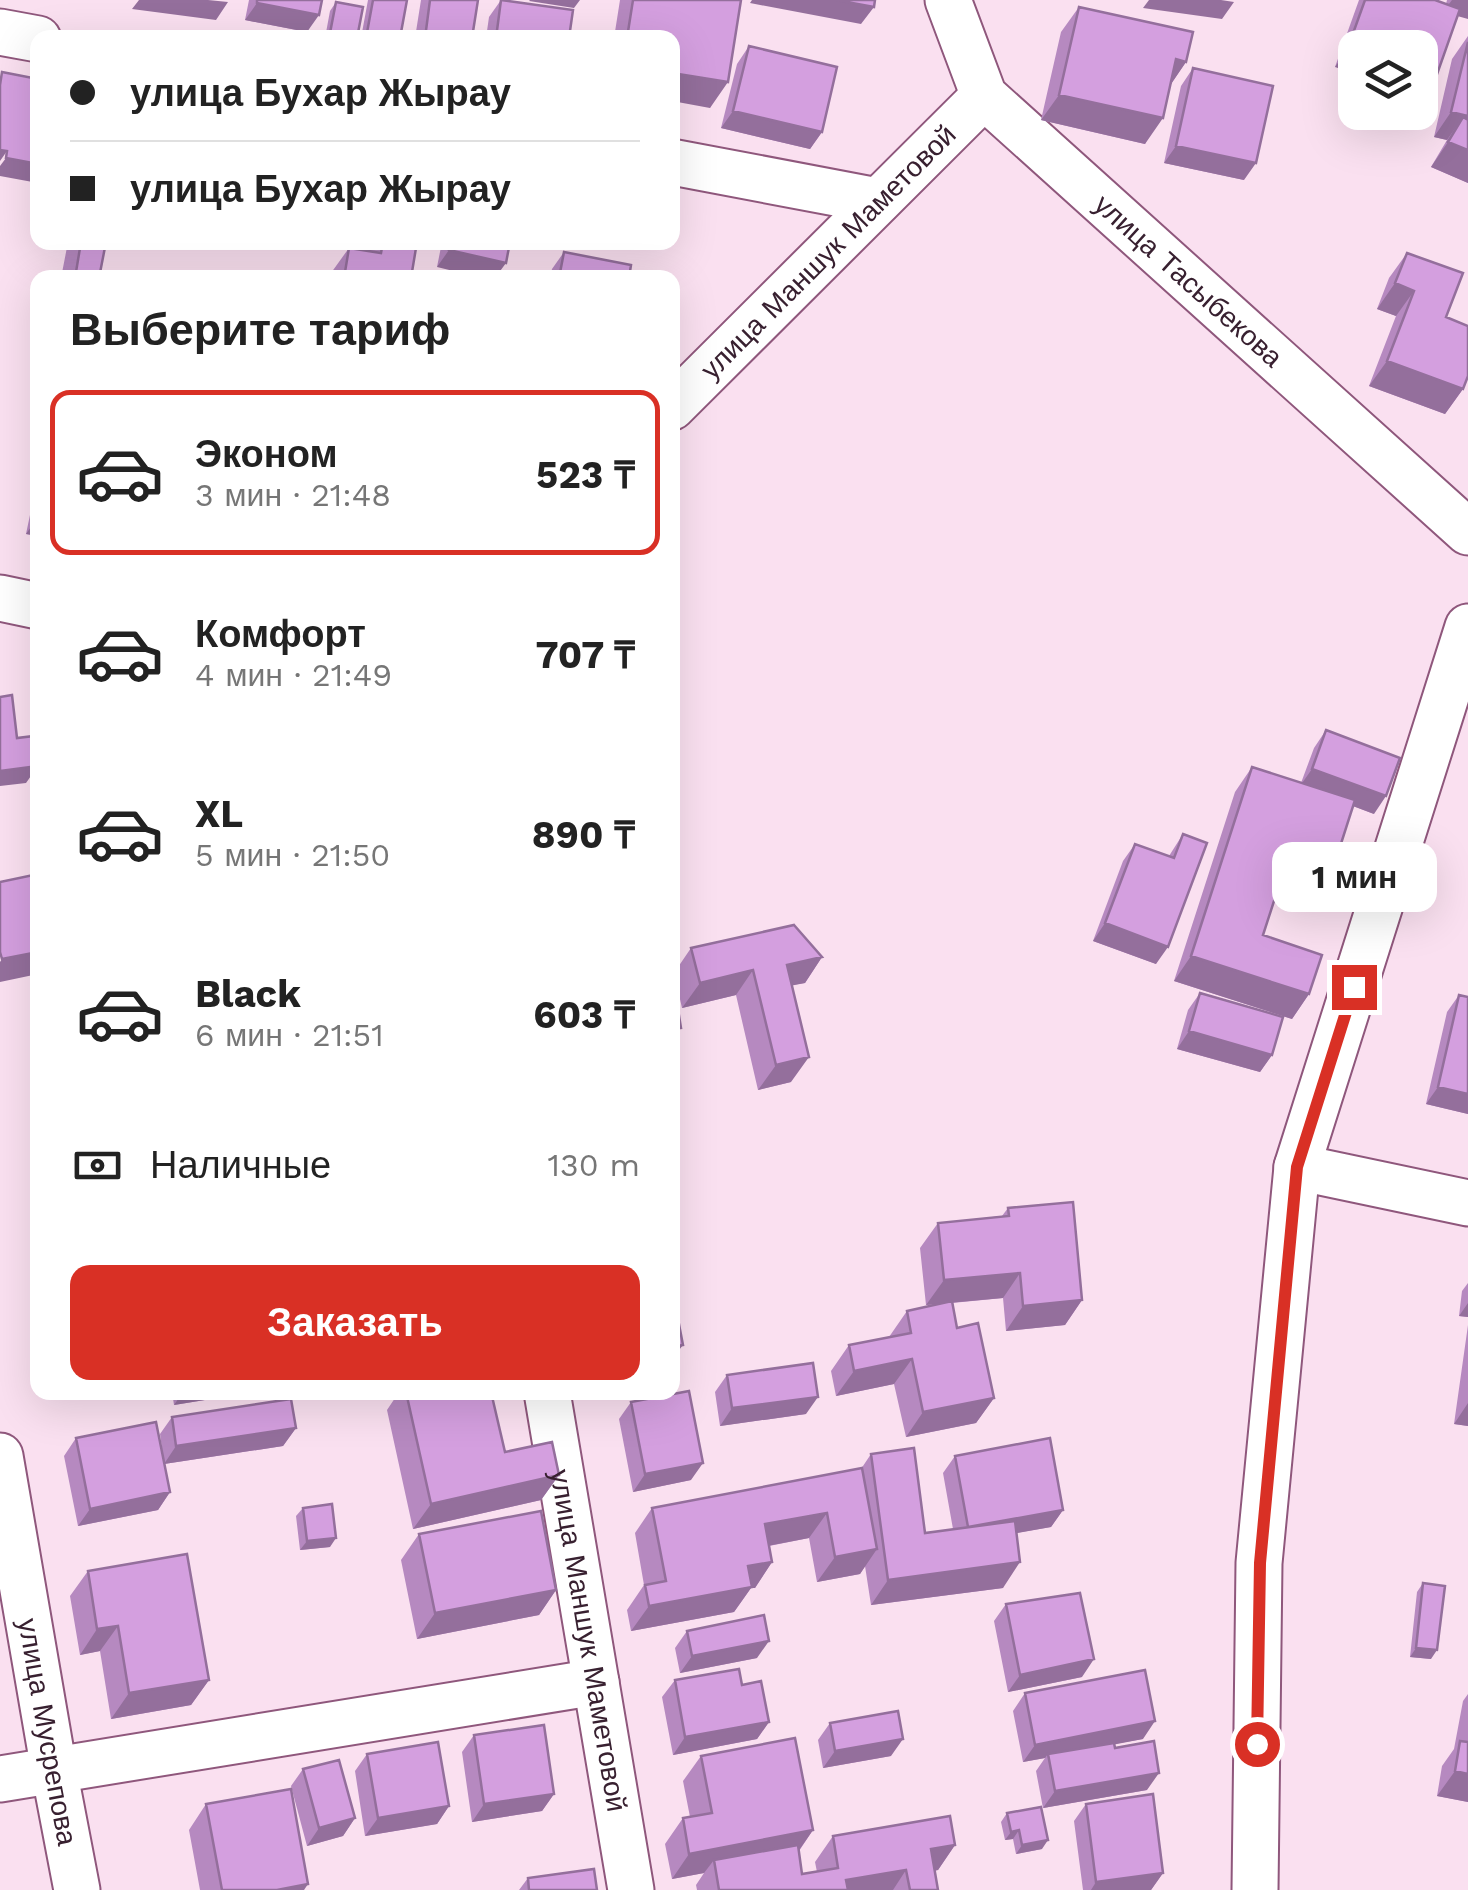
<!DOCTYPE html>
<html lang="ru">
<meta charset="utf-8">
<style>
body{margin:0;font-family:"Work Sans",sans-serif;background:#f6f6f6;color:#222;height:100vh;display:flex;flex-direction:column;font-size:38px;white-space:nowrap}
*{box-sizing:border-box;margin:0}
p{font-size:32px;color:#767676}
.icon{flex:none;width:55px;height:55px;fill:none;stroke:currentColor;stroke-width:2;stroke-linecap:round;stroke-linejoin:round}
.map{position:relative;flex:1;overflow:hidden}
.panel{position:absolute;left:30px;top:270px;width:650px;height:1130px;display:flex;flex-direction:column;background:#fff;border-radius:20px;box-shadow:0 10px 40px #0002}
.panel>*{flex:none}
.top-card{position:absolute;left:30px;top:30px;width:650px;height:220px;border-radius:20px;box-shadow:0 10px 40px #0002;display:grid;align-content:center;height:220px;padding:0 40px;background:#fff}
.controls{position:absolute;left:1338px;top:30px;display:grid;gap:20px}
.controls a{display:grid;place-items:center;width:100px;height:100px;border-radius:20px;background:#fff;box-shadow:0 10px 40px #0002;font-size:50px}
.end{position:absolute;width:45px;height:45px;margin:-22px;border:12px solid #d93025;background:#fff;box-shadow:0 0 0 5px #fff}
.from{border-radius:50%}
.bubble{position:absolute;height:70px;border-radius:20px;background:#fff;box-shadow:0 10px 40px #0002;font-size:32px;font-weight:700;line-height:70px;text-align:center}
.top-card b{display:flex;align-items:center;gap:35px;height:95px;font-size:38px}
.top-card b+b{border-top:2px solid #e0e0e0}
.top-card i{width:25px;height:25px;background:#222}
ul{padding:0;list-style:none}
li{display:flex;align-items:center;gap:30px;height:165px;margin:0 20px 15px;padding:0 20px;border:5px solid transparent;border-radius:20px}
li div{flex:1}
li b{display:block;font-size:38px}
li em{font-style:normal;font-weight:700}
li.selected{border-color:#d93025}
li>.icon{width:90px;height:90px;stroke-width:1.5}
h2{padding:0 40px;font-size:45px;line-height:120px}
.pay{display:flex;align-items:center;gap:25px;height:110px;padding:0 40px;font-size:38px}
.pay p{margin-inline-start:auto}
.button{display:flex;gap:20px;margin-top:auto;padding:20px 40px}
.button a{flex:1;height:115px;border-radius:20px;background:#d93025;color:#fff;font-size:40px;font-weight:700;line-height:115px;text-align:center}
.map>svg:first-child{display:block}
.lines{fill:none;stroke-linecap:round;stroke-linejoin:round}
.street-casing{stroke:#8f577c;stroke-width:49}
.street{stroke:#fff;stroke-width:45}
.wall{fill:#b689c0}
.shaded-wall{fill:#946f9c}
.building{fill:#d49fdf;stroke:#946f9c;stroke-width:2.5}
.route{stroke:#d93025;stroke-width:12}
.labels{text-anchor:middle;dominant-baseline:central;stroke-width:10;stroke-linejoin:round;paint-order:stroke}
.street-label{font-size:28px;fill:#382030;stroke:#fae0f0}
</style>
<div class="map">
<svg width="1468" height="1890" viewBox="0 0 1468 1890">
<rect width="100%" height="100%" fill="#fae0f0"/>
<g class="lines">
<!-- street casing -->
<g class="street-casing">
<g id="street">
<path id="s1" d="M948,0L984,96L1468,532"/>
<path d="M0,32L38,39"/>
<path d="M672,162L878,201"/>
<path id="s2" d="M672,407L984,96"/>
<path d="M0,598L38,606"/>
<path d="M1297,1167L1468,1203"/>
<path id="s3" d="M547,1392L631,1890"/>
<path id="s4" d="M0,1456L54,1770L77,1890"/>
<path d="M0,1779L596,1682"/>
<path d="M1255,1890L1259,1563L1297,1167L1468,627"/>
</g>
</g>
<!-- street -->
<use href="#street" class="street"/>
</g>
<!-- wall -->
<path class="wall" d="M249,0H322L307,32L245,20Z
M368,0H407L400,38H361Z
M421,0H478L472,38H415Z
M501,0L569,38H486L489,17Z
M620,0H741L710,108L672,38H614Z
M1359,0H1435L1446,4L1447,0H1468L1458,16L1435,80L1423,98L1420,97V48L1335,67Z
M336,2L357,38H325L330,11Z
M1079,7L1186,62L1171,84L1145,144L1041,120L1061,32Z
M1468,36V183L1431,167L1447,140L1434,137L1452,59Z
M749,46L822,132L810,149L721,128L737,64Z
M1193,68L1244,180L1164,163L1181,86Z
M68,242H106L99,278H61Z
M369,242H417L411,278H331V273L349,248L368,251Z
M442,242H510L437,267Z
M564,252L629,278H550L552,269Z
M1407,253L1446,317L1463,389L1445,414L1369,386L1396,316L1377,309L1389,278Z
M38,477V536L26,534Z
M1326,730L1374,814L1353,806L1330,878L1312,903L1277,892L1263,935L1309,994L1292,1019L1174,981L1235,792L1252,767L1301,783L1314,748Z
M1183,834L1156,964L1093,941L1123,861L1135,844L1169,856Z
M691,948L822,957L805,983L792,985L791,1082L758,1090L736,995L682,1008L674,973Z
M1200,993L1272,1055L1260,1072L1177,1049L1188,1010Z
M1459,995L1468,997V1114L1426,1104L1447,1012Z
M1008,1208L1082,1300L1065,1325L1006,1331L1003,1298L952,1303L957,1328L994,1398L976,1423L906,1437L894,1384L836,1396L831,1371L849,1345L889,1337L907,1311L939,1304L926,1305L920,1248L938,1223L1002,1216Z
M1468,1283V1317L1459,1316L1462,1291Z
M1468,1325V1426L1454,1424Z
M727,1375L806,1414L720,1426L715,1392Z
M172,1392H254L174,1405Z
M399,1392H491L505,1452L559,1475L541,1500L413,1529L387,1410Z
M631,1402L691,1480L633,1492L619,1419Z
M172,1417L296,1428L283,1446L164,1464L170,1492L158,1510L78,1526L64,1456L76,1438L164,1464L160,1434Z
M871,1454L925,1533L953,1529L943,1473L955,1456L1063,1510L1051,1527L1016,1533L1003,1588L871,1605L865,1566L860,1574L817,1582L809,1538L769,1546L772,1562L755,1588H751L734,1612L631,1631L627,1610L644,1585L635,1533L652,1508L861,1469Z
M303,1508L330,1547L300,1550L296,1516Z
M419,1534L556,1590L539,1615L417,1639L401,1560Z
M88,1571L209,1680L191,1705L111,1719L100,1651L80,1655L70,1596Z
M1423,1583L1431,1659L1410,1657L1417,1592Z
M1006,1604L1082,1677L1008,1692L994,1621Z
M687,1631L757,1658L680,1673L675,1648Z
M675,1680L742,1685L769,1722L757,1739L673,1755L662,1697Z
M1025,1693L1143,1739L1114,1744L1115,1748L1147,1790L1043,1808L1036,1771L1045,1758L1023,1762L1013,1711Z
M1468,1694V1802L1437,1796L1442,1766L1454,1749L1463,1701Z
M830,1723L891,1756L823,1768L818,1740Z
M474,1735L554,1794L542,1811L472,1822L462,1752Z
M367,1754L449,1806L437,1824L365,1836L355,1771Z
M701,1756L813,1830L799,1851L802,1874L817,1872L815,1862L833,1836L955,1845L938,1870L934,1871L938,1890H697L696,1885L704,1873L672,1879L665,1844L683,1818L690,1817L683,1781Z
M303,1769L355,1818L343,1836L307,1846L291,1786Z
M206,1804L304,1890H200L189,1830Z
M1086,1804L1163,1873L1151,1890H1083L1074,1821Z
M1007,1813L1042,1849L1016,1854L1013,1839L1005,1840L1001,1822Z
M528,1878L597,1890H519Z"/>
<!-- shaded-wall -->
<path class="shaded-wall" d="M139,0H208L228,2L216,20L132,9Z
M530,0H580L574,8L529,1Z
M752,0H836L874,7L861,24L750,3Z
M1149,0H1221L1234,2L1222,19L1143,8Z
M1452,0H1468V19L1443,12Z
M257,3L319,15L307,32L245,20Z
M1347,50L1355,52V74L1335,67Z
M1176,59L1186,62L1169,87Z
M672,73L728,82L710,108L672,101Z
M1420,75L1435,80L1423,98L1420,97Z
M1059,95L1163,118L1145,144L1041,120Z
M733,111L822,132L810,149L721,128Z
M1451,112L1468,116V145L1463,117L1447,140L1434,137Z
M1448,142L1468,150V183L1431,167Z
M1176,146L1256,163L1244,180L1164,163Z
M0,150L7,151L0,161Z
M6,158L38,164V183L0,176V166Z
M449,250L506,263L495,278H482L437,267Z
M1395,283L1414,291L1396,316L1377,309Z
M1387,361L1463,389L1445,414L1369,386Z
M38,517V536L26,534Z
M38,766L26,783L0,786V771Z
M1312,769L1386,796L1374,814L1300,786Z
M1286,864L1330,878L1312,903L1268,890Z
M1105,923L1168,947L1156,964L1093,941Z
M38,952V974L0,982V962L2,959Z
M1191,956L1309,994L1292,1019L1174,981Z
M822,957L805,983L769,990L787,965Z
M753,970L736,995L682,1008L700,983Z
M681,1028L672,1040V1029Z
M1189,1031L1272,1055L1260,1072L1177,1049Z
M809,1057L791,1082L758,1090L776,1065Z
M1438,1087L1468,1094V1114L1426,1104Z
M1020,1273L1003,1298L926,1305L944,1280Z
M1082,1300L1065,1325L1006,1331L1023,1306Z
M1468,1303V1317L1459,1316Z
M683,1345L672,1359V1347Z
M912,1359L894,1384L836,1396L854,1371Z
M183,1392H254L174,1405Z
M818,1397L806,1414L720,1426L732,1408Z
M994,1398L976,1423L906,1437L923,1412Z
M1468,1403V1426L1454,1424Z
M296,1428L283,1446L164,1464L176,1446Z
M703,1463L691,1480L633,1492L645,1474Z
M559,1475L541,1500L413,1529L431,1504Z
M170,1492L158,1510L78,1526L90,1509Z
M1063,1510L1051,1527L956,1544L968,1527Z
M827,1513L809,1538L747,1550L765,1524Z
M336,1538L330,1547L300,1550L307,1541Z
M877,1549L860,1574L817,1582L835,1557Z
M772,1562L755,1588H751L734,1612L631,1631L649,1606L748,1566Z
M1020,1562L1003,1588L871,1605L888,1580Z
M556,1590L539,1615L417,1639L435,1613Z
M118,1626L100,1651L80,1655L97,1629Z
M769,1641L757,1658L680,1673L692,1656Z
M1416,1648L1437,1650L1431,1659L1410,1657Z
M1094,1659L1082,1677L1008,1692L1020,1675Z
M209,1680L191,1705L111,1719L129,1693Z
M1155,1721L1143,1739L1049,1757L1048,1754L1045,1758L1023,1762L1035,1745Z
M769,1722L757,1739L673,1755L685,1737Z
M903,1739L891,1756L823,1768L835,1751Z
M1455,1771L1468,1774V1802L1437,1796Z
M1159,1773L1147,1790L1043,1808L1055,1791Z
M554,1794L542,1811L472,1822L484,1804Z
M449,1806L437,1824L365,1836L378,1818Z
M355,1818L343,1836L307,1846L319,1828Z
M813,1830L795,1856L714,1860L704,1873L672,1879L689,1854Z
M1019,1830L1013,1839L1005,1840L1011,1832Z
M1048,1840L1042,1849L1016,1854L1022,1845Z
M955,1845L938,1870L913,1874L931,1849Z
M906,1870L893,1890H839L846,1880Z
M1163,1873L1151,1890H1091L1096,1882Z
M308,1884L304,1890H277Z"/>
<!-- building -->
<path class="building" d="M257,0H322L319,15L257,3Z
M373,0H407L400,38H366Z
M430,0H478L472,38H425Z
M501,0L573,10L569,38H496Z
M633,0H741L728,82L672,73V38H627Z
M836,0H875L874,7Z
M1365,0H1435L1460,9L1435,80L1420,75V48H1355V52L1347,50Z
M336,2L363,7L357,38H329Z
M1079,7L1193,32L1186,62L1176,59L1163,118L1059,95Z
M1468,42V116L1451,112Z
M749,46L837,67L822,132L733,111Z
M1193,68L1273,86L1256,163L1176,146Z
M2,72L38,79V164L6,158L7,151L0,150V85Z
M1463,117L1468,120V150L1448,142Z
M81,242H106L99,278H75Z
M383,242H417L411,278H344L349,248L381,253Z
M451,242H510L506,263L449,250Z
M564,252L631,265L629,278H559Z
M1407,253L1463,273L1446,317L1468,326V376L1463,389L1387,361L1414,291L1395,283Z
M12,695L17,738L34,736L38,766L0,771V697Z
M1326,730L1400,758L1386,796L1312,769Z
M1252,767L1355,800L1330,878L1286,864L1263,935L1322,955L1309,994L1191,956Z
M1183,834L1207,843L1168,947L1105,923L1135,844L1174,858Z
M38,874V952L2,959L0,952V882Z
M794,925L822,957L787,965L809,1057L776,1065L753,970L700,983L691,948Z
M1200,993L1283,1017L1272,1055L1189,1031Z
M1459,995L1468,997V1094L1438,1087Z
M676,997L681,1028L672,1029V998Z
M1073,1202L1082,1300L1023,1306L1020,1273L944,1280L938,1223L1009,1216L1008,1208Z
M672,1288L683,1345L672,1347Z
M952,1301L957,1328L978,1323L994,1398L923,1412L912,1359L854,1371L849,1345L911,1333L907,1311Z
M813,1363L818,1397L732,1408L727,1375Z
M689,1391L703,1463L645,1474L631,1402Z
M406,1392H491L505,1452L552,1442L559,1475L431,1504Z
M291,1399L296,1428L176,1446L172,1417Z
M156,1422L170,1492L90,1509L76,1438Z
M1050,1438L1063,1510L968,1527L955,1456Z
M914,1448L925,1533L1015,1521L1020,1562L888,1580L871,1454Z
M862,1468L877,1549L835,1557L827,1513L765,1524L772,1562L748,1566L752,1587L649,1606L645,1585L666,1581L652,1508Z
M332,1504L336,1538L307,1541L303,1508Z
M541,1511L556,1590L435,1613L419,1534Z
M187,1554L209,1680L129,1693L118,1626L97,1629L88,1571Z
M1423,1583L1445,1586L1437,1650L1416,1648Z
M1080,1593L1094,1659L1020,1675L1006,1604Z
M764,1615L769,1641L692,1656L687,1631Z
M739,1669L742,1685L761,1681L769,1722L685,1737L675,1680Z
M1145,1670L1155,1721L1035,1745L1025,1693Z
M898,1711L903,1739L835,1751L830,1723Z
M544,1725L554,1794L484,1804L474,1735Z
M795,1738L813,1830L689,1854L683,1818L712,1813L701,1756Z
M1154,1741L1159,1773L1055,1791L1048,1754L1114,1743L1115,1748Z
M1460,1741L1468,1742V1774L1455,1771Z
M438,1742L449,1806L378,1818L367,1754Z
M339,1760L355,1818L319,1828L303,1769Z
M291,1789L308,1884L277,1890H222L206,1804Z
M1153,1794L1163,1873L1096,1882L1086,1804Z
M1041,1807L1048,1840L1022,1845L1019,1830L1011,1832L1007,1813Z
M950,1816L955,1845L931,1849L938,1890H910L906,1870L846,1880L848,1890H719L714,1860L798,1845L802,1874L838,1868L833,1836Z
M594,1869L597,1890H529L528,1878Z"/>
<g class="lines">
<!-- route -->
<path class="route" d="M1257,1744L1260,1563L1297,1167L1354,987"/>
</g>
<g class="labels">
<!-- street labels -->
<g class="street-label">
<text stroke="none"><textPath href="#s2" startOffset="220">улица Маншук Маметовой</textPath></text>
<text stroke="none"><textPath href="#s1" startOffset="378">улица Тасыбекова</textPath></text>
<text stroke="none"><textPath href="#s3" startOffset="252">улица Маншук Маметовой</textPath></text>
<text stroke="none"><textPath href="#s4" startOffset="280">улица Мусрепова</textPath></text>
</g>
</g>
</svg>
<div class="controls">
<a><svg class="icon" aria-label="layers" viewBox="0 0 24 24"><path d="M12 4l9 5-9 5-9-5zM3 14l9 5 9-5"/></svg></a>
</div>
<i class="end from" style="left:1257px;top:1744px"></i>
<i class="end" style="left:1354px;top:987px"></i>
<div class="bubble" style="left:1272px;top:842px;width:165px">1 мин</div>
<div class="top-card">
<b><i class="from"></i>улица Бухар Жырау</b>
<b><i></i>улица Бухар Жырау</b>
</div>
<section class="panel">
<h2>Выберите тариф</h2>
<ul>
<li class="selected"><svg class="icon" aria-label="car" viewBox="0 0 24 24"><path d="M5 17H2v-5l4-1 3-4h7l3 4 3 1v5h-3M9 17h6M6 11h13"/><circle cx="7" cy="17" r="2"/><circle cx="17" cy="17" r="2"/></svg><div><b>Эконом</b><p>3 мин · 21:48</p></div><em>523 ₸</em></li>
<li><svg class="icon" aria-label="car" viewBox="0 0 24 24"><path d="M5 17H2v-5l4-1 3-4h7l3 4 3 1v5h-3M9 17h6M6 11h13"/><circle cx="7" cy="17" r="2"/><circle cx="17" cy="17" r="2"/></svg><div><b>Комфорт</b><p>4 мин · 21:49</p></div><em>707 ₸</em></li>
<li><svg class="icon" aria-label="car" viewBox="0 0 24 24"><path d="M5 17H2v-5l4-1 3-4h7l3 4 3 1v5h-3M9 17h6M6 11h13"/><circle cx="7" cy="17" r="2"/><circle cx="17" cy="17" r="2"/></svg><div><b>XL</b><p>5 мин · 21:50</p></div><em>890 ₸</em></li>
<li><svg class="icon" aria-label="car" viewBox="0 0 24 24"><path d="M5 17H2v-5l4-1 3-4h7l3 4 3 1v5h-3M9 17h6M6 11h13"/><circle cx="7" cy="17" r="2"/><circle cx="17" cy="17" r="2"/></svg><div><b>Black</b><p>6 мин · 21:51</p></div><em>603 ₸</em></li>
</ul>
<div class="pay"><svg class="icon" aria-label="cash" viewBox="0 0 24 24"><path d="M3 7h18v10H3z"/><circle cx="12" cy="12" r="2"/></svg>Наличные<p>130 m</p></div>
<div class="button"><a>Заказать</a></div>
</section>
</div>
